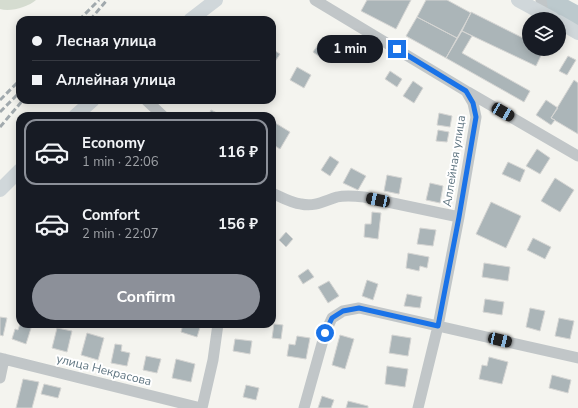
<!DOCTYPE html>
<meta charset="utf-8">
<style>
body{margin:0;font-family:"Nunito Sans",sans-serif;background:#20242c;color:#f1f3f6;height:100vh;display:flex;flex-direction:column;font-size:15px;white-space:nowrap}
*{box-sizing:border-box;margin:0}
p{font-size:13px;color:#9ea1a6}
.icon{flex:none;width:22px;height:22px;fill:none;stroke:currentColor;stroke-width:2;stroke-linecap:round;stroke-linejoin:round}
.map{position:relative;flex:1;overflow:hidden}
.panel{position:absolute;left:16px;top:112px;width:260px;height:216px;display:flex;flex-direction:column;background:#171b24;border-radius:12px;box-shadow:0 2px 10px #0003}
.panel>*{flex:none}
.banner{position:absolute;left:16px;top:16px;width:260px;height:88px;border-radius:12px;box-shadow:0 2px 10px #0003;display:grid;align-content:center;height:88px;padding:0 16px;background:#171b24}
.fabs{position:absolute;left:522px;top:12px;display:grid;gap:8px}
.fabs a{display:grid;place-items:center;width:44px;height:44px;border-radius:50%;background:#171b24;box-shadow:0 2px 10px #0003;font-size:20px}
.end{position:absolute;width:18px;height:18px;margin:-9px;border:5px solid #1a73e8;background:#fff;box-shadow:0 0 0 2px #fff}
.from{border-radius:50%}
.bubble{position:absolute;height:28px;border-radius:14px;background:#171b24;box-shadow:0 2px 10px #0003;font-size:13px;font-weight:700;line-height:28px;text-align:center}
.car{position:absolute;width:12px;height:24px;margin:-12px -6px;border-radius:5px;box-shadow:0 0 3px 1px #0007;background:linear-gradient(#222 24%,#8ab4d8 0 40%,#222 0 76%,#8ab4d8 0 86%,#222 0)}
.banner b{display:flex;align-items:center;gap:14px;height:38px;font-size:15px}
.banner b+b{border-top:1px solid #363941}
.banner i{width:10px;height:10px;background:#f1f3f6}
ul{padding:7px 0 0;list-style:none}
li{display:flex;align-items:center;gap:12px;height:66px;margin:0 8px 6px;padding:0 8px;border:2px solid transparent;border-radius:12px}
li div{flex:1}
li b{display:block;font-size:15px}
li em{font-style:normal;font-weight:700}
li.selected{border-color:#8c9099}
li>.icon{width:36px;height:36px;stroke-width:1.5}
.primary-button{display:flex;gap:8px;margin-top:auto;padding:8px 16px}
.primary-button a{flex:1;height:46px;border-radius:24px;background:#8c9099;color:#fff;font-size:16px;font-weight:700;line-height:46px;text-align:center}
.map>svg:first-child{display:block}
.green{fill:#d5dcd0}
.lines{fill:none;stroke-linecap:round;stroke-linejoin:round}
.river{stroke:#bcc9cd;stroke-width:19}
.building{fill:#abb5b8;stroke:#d5d5d3}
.minor{stroke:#c1c6c8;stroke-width:11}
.major{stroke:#d0d7da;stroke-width:14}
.rail{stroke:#a1a9ad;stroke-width:3;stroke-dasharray:6 3;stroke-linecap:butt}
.route{stroke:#1a73e8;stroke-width:5}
.labels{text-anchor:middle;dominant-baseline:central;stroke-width:4;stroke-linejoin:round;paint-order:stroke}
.street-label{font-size:12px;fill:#617783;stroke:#fff}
</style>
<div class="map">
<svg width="578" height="408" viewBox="0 0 578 408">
<rect width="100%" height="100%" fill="#f4f4ef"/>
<!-- green -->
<path class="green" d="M0,0H36C28,7 11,12 0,9Z"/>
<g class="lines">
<!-- river -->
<path class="river" d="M550,1L578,16"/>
</g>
<!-- building -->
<path class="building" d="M367,0H411L396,29L361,11Z
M426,0H447L471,13L457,38L417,17Z
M471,12L529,41V49H544L536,66L462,31Z
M417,17L457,38L446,58L406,36Z
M462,31L472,36L462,53L530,91L524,102L446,58Z
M322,39L333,47L324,60L313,52Z
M272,49L280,54L272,66Z
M568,56L576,60L567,75L559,71Z
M297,67L311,75L304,88L290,80Z
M390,71L402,79L397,87L385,79Z
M574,80L578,83V134L551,118Z
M413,81L423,88L414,103L403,96Z
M546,100L558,108L551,118L555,120L551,125L536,115Z
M211,110L223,116H208Z
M439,113L452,116L450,127L437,125Z
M272,121L290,132L280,149L272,144Z
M438,130L449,132L447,142L436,141Z
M537,149L550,158L540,174L526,166Z
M330,156L339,162L330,176L321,170Z
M508,162L525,170L520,182L502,174Z
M351,168L366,176L358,190L343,183Z
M387,175L402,178L399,194L384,191Z
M555,178L574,190L560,212L541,201Z
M430,183L443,186L440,203L426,200Z
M491,202L521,216L506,248L476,234Z
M372,212L381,213L378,239L364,237L365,224H371Z
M420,228L436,230L433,246L417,244Z
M286,232L293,239L286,247L279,240Z
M533,238L551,247L545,259L527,250Z
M408,253L429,257L427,268L420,266L419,271L406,268Z
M484,263L510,267L508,281L482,277Z
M308,269L314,277L303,284L298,276Z
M367,280L378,284L373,300L362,296Z
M329,281L339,296L328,303L318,287Z
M407,294L422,297L420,308L404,306Z
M485,299L504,302L502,315L483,312Z
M530,308L545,311L540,331L526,327Z
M0,317L7,318L3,336L0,335Z
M559,318L574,321L570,339L555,336Z
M20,324L32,325L26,344L12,339L15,329L18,330Z
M183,324H201L197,337L181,332Z
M274,324L283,325L281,339L272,338Z
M57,328L72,331L67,352L52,348Z
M87,333L104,338L98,360L81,355Z
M340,335L354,339L345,369L332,365Z
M392,335L411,338L408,356L389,353Z
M297,336L310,338L306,359L287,356L289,344L295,345Z
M235,339L252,341L250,354L233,351Z
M115,344L122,345L121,351L130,353L127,366L111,363Z
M146,356L161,359L157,373L143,370Z
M489,357L508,362L502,384L479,379L482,365L487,366Z
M176,359L195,364L191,382L172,378Z
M387,366L408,369L405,387L385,384Z
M552,375L571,380L568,393L549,388Z
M23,379L39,382L32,408H16Z
M44,384L61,388L58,398L41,394Z
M246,385L259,388L256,400L243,397Z
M322,396L334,400L331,408H318Z
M348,401L368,406V408H346Z"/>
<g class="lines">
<!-- minor -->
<path class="minor" d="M315,0L466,91L473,103L476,117L459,217L438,326L418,408
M541,0L543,13
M468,92L578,156
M146,100L163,116
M272,193C281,197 291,203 301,204C315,207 324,201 337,197C346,195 355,196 364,197L459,217
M0,358L201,408
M0,378L4,359
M202,408L213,360L218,324
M304,408L325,333L332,318L343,311L359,308L578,358"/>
<!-- major -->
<path class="major" d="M518,0L553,19
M190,20L216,0
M559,22L578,33
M75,116L93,100
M0,190L20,170"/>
<!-- rail -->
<path class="rail" d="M79,20L99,0
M90,20L107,0
M0,100L20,80
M0,112L20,92
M0,127L23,100"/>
</g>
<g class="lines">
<!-- route -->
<path class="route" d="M325,333L332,318L343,311L359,308L438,326L459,217L476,117L473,103L466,91L397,49"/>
</g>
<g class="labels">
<!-- street labels -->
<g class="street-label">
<text transform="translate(454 161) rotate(-81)">Аллейная улица</text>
<text transform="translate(104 370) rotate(14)">улица Некрасова</text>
</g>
</g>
</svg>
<div class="fabs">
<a><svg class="icon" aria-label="layers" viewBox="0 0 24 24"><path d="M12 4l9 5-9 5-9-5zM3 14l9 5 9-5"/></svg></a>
</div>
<i class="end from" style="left:325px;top:333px"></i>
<i class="end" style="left:397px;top:49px"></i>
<div class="bubble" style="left:317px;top:35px;width:66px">1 min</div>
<i class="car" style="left:503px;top:112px;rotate:120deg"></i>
<i class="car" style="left:378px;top:200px;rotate:282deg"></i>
<i class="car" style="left:500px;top:340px;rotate:103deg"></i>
<div class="banner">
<b><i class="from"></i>Лесная улица</b>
<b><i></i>Аллейная улица</b>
</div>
<section class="panel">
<ul>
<li class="selected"><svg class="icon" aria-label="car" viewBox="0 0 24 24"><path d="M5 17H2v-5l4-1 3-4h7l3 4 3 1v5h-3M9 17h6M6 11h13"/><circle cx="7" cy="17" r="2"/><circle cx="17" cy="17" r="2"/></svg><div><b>Economy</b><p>1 min · 22:06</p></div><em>116 ₽</em></li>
<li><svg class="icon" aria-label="car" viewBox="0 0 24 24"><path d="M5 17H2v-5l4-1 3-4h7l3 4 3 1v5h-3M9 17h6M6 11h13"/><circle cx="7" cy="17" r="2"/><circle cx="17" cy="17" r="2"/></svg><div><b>Comfort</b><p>2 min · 22:07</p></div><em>156 ₽</em></li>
</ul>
<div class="primary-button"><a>Confirm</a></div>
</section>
</div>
